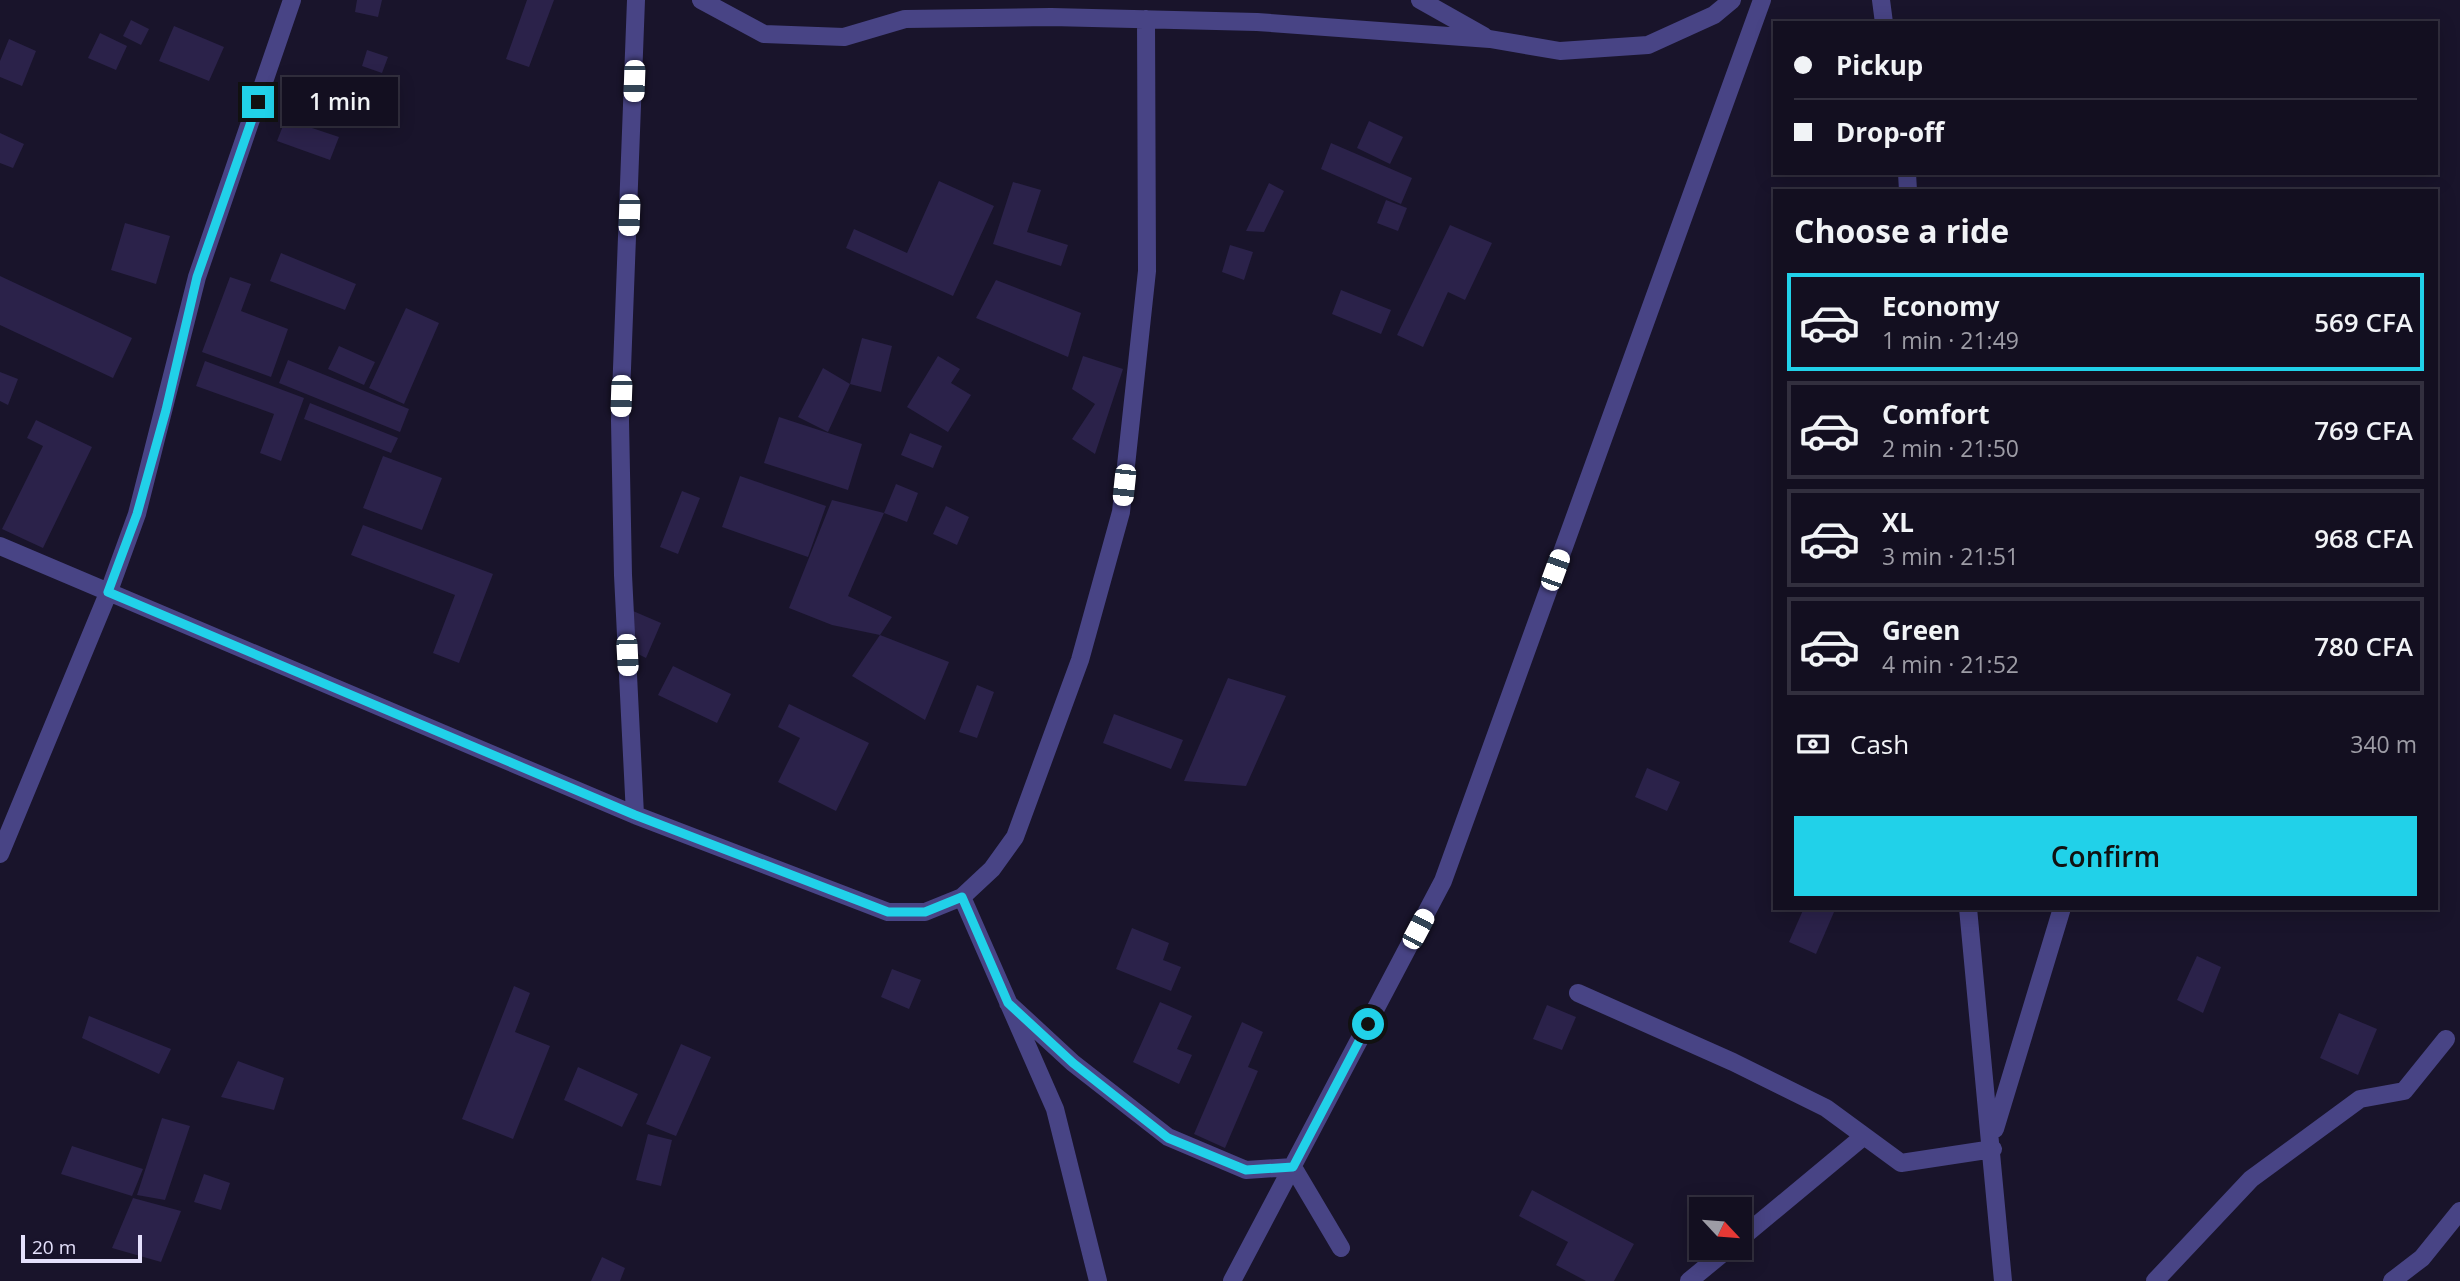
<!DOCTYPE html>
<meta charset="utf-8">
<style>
body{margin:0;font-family:"Open Sans",sans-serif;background:#201d2d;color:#f1f3f6;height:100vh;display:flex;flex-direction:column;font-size:26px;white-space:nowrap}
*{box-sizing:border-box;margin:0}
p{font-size:23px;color:#9d9ca5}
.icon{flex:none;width:38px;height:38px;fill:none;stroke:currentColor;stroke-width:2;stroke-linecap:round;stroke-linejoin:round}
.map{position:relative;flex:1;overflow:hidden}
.details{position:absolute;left:1773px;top:189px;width:665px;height:721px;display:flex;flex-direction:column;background:#130f20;border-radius:0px;box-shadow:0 4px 18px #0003,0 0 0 2px #322f3e}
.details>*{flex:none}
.guide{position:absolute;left:1773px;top:21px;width:665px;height:154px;border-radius:0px;box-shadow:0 4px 18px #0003,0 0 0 2px #322f3e;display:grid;align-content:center;height:154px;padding:0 21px;background:#130f20}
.needle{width:46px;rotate:116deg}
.tools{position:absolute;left:1689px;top:1197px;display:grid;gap:14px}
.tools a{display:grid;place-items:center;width:63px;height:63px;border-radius:0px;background:#130f20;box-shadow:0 4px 18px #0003,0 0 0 2px #322f3e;font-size:35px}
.scale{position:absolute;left:21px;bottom:18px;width:121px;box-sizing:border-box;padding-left:7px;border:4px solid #e5e1fc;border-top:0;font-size:19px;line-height:24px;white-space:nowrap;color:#e5e1fc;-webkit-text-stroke:5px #19142b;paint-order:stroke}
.end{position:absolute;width:32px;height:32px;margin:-16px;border:9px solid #21d1e9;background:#111;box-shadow:0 0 0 4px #111}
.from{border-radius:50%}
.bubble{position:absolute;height:49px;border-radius:0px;background:#130f20;box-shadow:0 4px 18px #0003,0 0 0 2px #322f3e;font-size:23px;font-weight:600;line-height:49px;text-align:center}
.car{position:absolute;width:21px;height:42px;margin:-21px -10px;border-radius:9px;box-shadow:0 0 5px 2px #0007;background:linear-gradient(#fff 24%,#345 0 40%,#fff 0 76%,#345 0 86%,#fff 0)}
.guide b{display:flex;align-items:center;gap:24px;height:66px;font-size:26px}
.guide b+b{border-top:2px solid #322f3e}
.guide i{width:18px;height:18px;background:#f1f3f6}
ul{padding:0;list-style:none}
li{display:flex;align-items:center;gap:21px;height:98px;margin:0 14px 10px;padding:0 7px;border:4px solid #322f3e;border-radius:0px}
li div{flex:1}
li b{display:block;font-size:26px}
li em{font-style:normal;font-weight:600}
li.on{border-color:#21d1e9}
li>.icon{width:63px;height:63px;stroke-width:1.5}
h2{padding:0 21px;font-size:32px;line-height:84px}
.pay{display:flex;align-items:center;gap:18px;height:77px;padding:0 21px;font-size:26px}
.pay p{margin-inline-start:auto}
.cta{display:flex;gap:14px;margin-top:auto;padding:14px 21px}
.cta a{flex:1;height:80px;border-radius:0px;background:#21d1e9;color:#111;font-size:28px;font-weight:600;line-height:80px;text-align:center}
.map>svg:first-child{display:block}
.building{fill:#2b224a}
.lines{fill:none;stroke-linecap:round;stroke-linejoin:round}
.street{stroke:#484485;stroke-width:18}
.route{stroke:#21d1e9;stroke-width:9}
</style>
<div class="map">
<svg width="2460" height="1281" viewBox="0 0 2460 1281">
<rect width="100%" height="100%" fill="#19142b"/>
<!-- building -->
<path class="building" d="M357,0H382L378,17L355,12Z
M527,0H554L529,67L506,59Z
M131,20L149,29L141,45L123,36Z
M174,26L224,47L209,81L159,61Z
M100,33L127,46L116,70L88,58Z
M9,39L36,51L22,86L0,77V61Z
M367,50L388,57L382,73L362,66Z
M292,103L315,111L309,127L339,137L330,160L277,141Z
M1369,121L1403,137L1390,164L1357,148Z
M0,133L24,144L13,168L0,163Z
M1331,143L1412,178L1401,204L1321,169Z
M939,181L994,206L953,296L846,248L854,229L907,253Z
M1013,182L1041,190L1027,232L1068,245L1061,266L993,244Z
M1269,183L1284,191L1264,232L1246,231Z
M1386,200L1407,208L1398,231L1377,223Z
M125,223L170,236L156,284L111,270Z
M1450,225L1492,243L1465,300L1448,292L1423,347L1397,335Z
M1230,245L1253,252L1244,280L1222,272Z
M281,253L356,284L345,310L270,281Z
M0,276L132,338L113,378L0,325Z
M230,277L251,284L241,311L288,329L271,377L202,352Z
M996,280L1081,313L1068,357L976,318Z
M1341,290L1391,310L1381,334L1332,314Z
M406,308L439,323L404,404L369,388Z
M862,338L892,346L881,392L850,384Z
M339,346L375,362L364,385L328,369Z
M938,356L960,369L951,383L971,395L948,432L907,407Z
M1083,356L1123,369L1095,454L1072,439L1095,404L1072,389Z
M288,360L409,409L400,432L279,383Z
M205,361L304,398L281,461L260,453L274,414L196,386Z
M823,368L850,384L828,432L798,417Z
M0,372L18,379L8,405L0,401Z
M310,403L398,438L391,453L304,419Z
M779,417L862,444L848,490L764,463Z
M36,420L92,447L43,548L2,529L43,446L27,438Z
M910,433L942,446L933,468L901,455Z
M383,456L442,478L422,530L363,508Z
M740,476L826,506L808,557L722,527Z
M896,484L918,493L907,522L884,513Z
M682,491L700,498L678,554L660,547Z
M832,500L884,513L848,596L892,617L880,635L832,625L789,608Z
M946,506L969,517L957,545L933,534Z
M363,525L493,574L459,663L433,653L455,595L351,555Z
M633,611L661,623L646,658L632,651Z
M880,635L949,662L925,720L852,676Z
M673,666L731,694L717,723L658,695Z
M1228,678L1286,696L1246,786L1184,781Z
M977,685L994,692L977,738L959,732Z
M789,704L869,743L836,811L778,782L800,738L778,727Z
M1114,714L1183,740L1171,769L1103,743Z
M1647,768L1680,782L1667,811L1635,797Z
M1804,908H1827L1834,912L1816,954L1789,942Z
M1132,928L1169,943L1163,960L1181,967L1171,991L1116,969Z
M2197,956L2221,967L2203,1013L2177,1000Z
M892,969L921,980L909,1009L881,997Z
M514,986L530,993L515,1032L550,1046L513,1139L462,1119Z
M1160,1002L1192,1016L1177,1049L1192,1055L1179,1084L1133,1062Z
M1547,1005L1576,1017L1562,1050L1533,1039Z
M2339,1013L2377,1029L2358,1075L2320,1058Z
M89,1016L171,1049L159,1074L82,1038Z
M1242,1022L1263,1032L1248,1067L1258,1071L1225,1148L1194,1134Z
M681,1044L711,1057L676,1136L646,1124Z
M238,1061L284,1078L274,1110L221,1097Z
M578,1067L638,1094L622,1127L564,1100Z
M162,1118L190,1126L165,1200L137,1195Z
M648,1134L672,1140L661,1186L636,1180Z
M72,1146L143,1169L132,1196L61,1174Z
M204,1174L230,1183L221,1210L194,1202Z
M1532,1190L1634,1244L1614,1281H1586L1556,1265L1568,1242L1519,1216Z
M133,1198L181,1211L161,1262L112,1248Z
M602,1257L625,1268L620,1281H591Z"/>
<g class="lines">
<!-- street -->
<path class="street" d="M701,0L764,34L844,37L905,19L1051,17L1257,22L1490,39L1560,51L1648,45L1714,15L1732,0
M1420,0L1484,36
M1881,0L1884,23
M1907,173L1908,191
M0,546L635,815L888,912H925L962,897L992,869L1015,837L1080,660L1121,512L1147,271L1146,19
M635,815L623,575L620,421L636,0
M0,854L109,591L137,514L197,277L292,0
M962,897L1055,1109L1098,1281
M1968,908L2003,1281
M1578,993L1733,1062L1826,1108L1901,1163L1993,1149
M1008,1003L1073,1063L1168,1137L1246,1170L1293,1167L1341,1248
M1995,1129L2062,908
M1740,1239L1864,1136
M1232,1281L1443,881L1762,0
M1689,1281L1729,1248
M2155,1281L2251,1179L2360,1099L2404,1091L2446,1039
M2392,1281L2422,1258L2460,1211"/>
</g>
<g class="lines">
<!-- route -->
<path class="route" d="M258,102L197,277L166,410L137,514L108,592L635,815L888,912H925L962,897L1008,1003L1073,1063L1168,1138L1246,1170L1293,1167L1368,1024"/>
</g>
</svg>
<div class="tools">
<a><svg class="needle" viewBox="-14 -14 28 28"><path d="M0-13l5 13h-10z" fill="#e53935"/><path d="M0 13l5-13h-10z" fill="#9d9ca5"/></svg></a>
</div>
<div class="scale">20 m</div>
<i class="end from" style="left:1368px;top:1024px"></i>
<i class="end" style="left:258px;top:102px"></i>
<div class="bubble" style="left:282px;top:77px;width:116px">1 min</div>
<i class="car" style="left:634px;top:81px;rotate:182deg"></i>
<i class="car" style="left:629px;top:215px;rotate:182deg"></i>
<i class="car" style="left:621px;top:396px;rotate:182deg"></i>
<i class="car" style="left:1124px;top:485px;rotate:186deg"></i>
<i class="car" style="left:1555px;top:570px;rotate:20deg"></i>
<i class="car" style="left:627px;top:655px;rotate:177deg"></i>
<i class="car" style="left:1418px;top:929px;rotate:28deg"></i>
<div class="guide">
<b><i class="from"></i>Pickup</b>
<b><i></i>Drop-off</b>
</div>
<section class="details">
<h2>Choose a ride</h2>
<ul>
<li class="on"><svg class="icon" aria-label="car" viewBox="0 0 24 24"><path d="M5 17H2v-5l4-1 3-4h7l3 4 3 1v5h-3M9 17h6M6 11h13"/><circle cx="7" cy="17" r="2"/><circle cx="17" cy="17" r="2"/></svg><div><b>Economy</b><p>1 min · 21:49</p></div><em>569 CFA</em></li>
<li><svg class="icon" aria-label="car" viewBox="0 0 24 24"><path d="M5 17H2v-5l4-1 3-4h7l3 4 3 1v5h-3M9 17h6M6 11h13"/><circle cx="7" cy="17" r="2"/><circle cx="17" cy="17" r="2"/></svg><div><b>Comfort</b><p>2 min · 21:50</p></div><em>769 CFA</em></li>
<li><svg class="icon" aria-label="car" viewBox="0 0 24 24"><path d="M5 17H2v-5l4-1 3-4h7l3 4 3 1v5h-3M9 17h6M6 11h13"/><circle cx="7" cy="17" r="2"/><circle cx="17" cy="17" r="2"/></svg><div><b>XL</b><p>3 min · 21:51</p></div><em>968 CFA</em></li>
<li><svg class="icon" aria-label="car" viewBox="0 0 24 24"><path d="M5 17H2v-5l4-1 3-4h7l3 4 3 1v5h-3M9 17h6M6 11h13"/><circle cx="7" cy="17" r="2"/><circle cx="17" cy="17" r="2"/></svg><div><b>Green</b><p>4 min · 21:52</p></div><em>780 CFA</em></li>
</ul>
<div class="pay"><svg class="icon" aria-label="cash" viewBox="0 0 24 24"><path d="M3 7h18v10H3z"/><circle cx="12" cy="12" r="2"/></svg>Cash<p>340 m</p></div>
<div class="cta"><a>Confirm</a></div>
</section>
</div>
